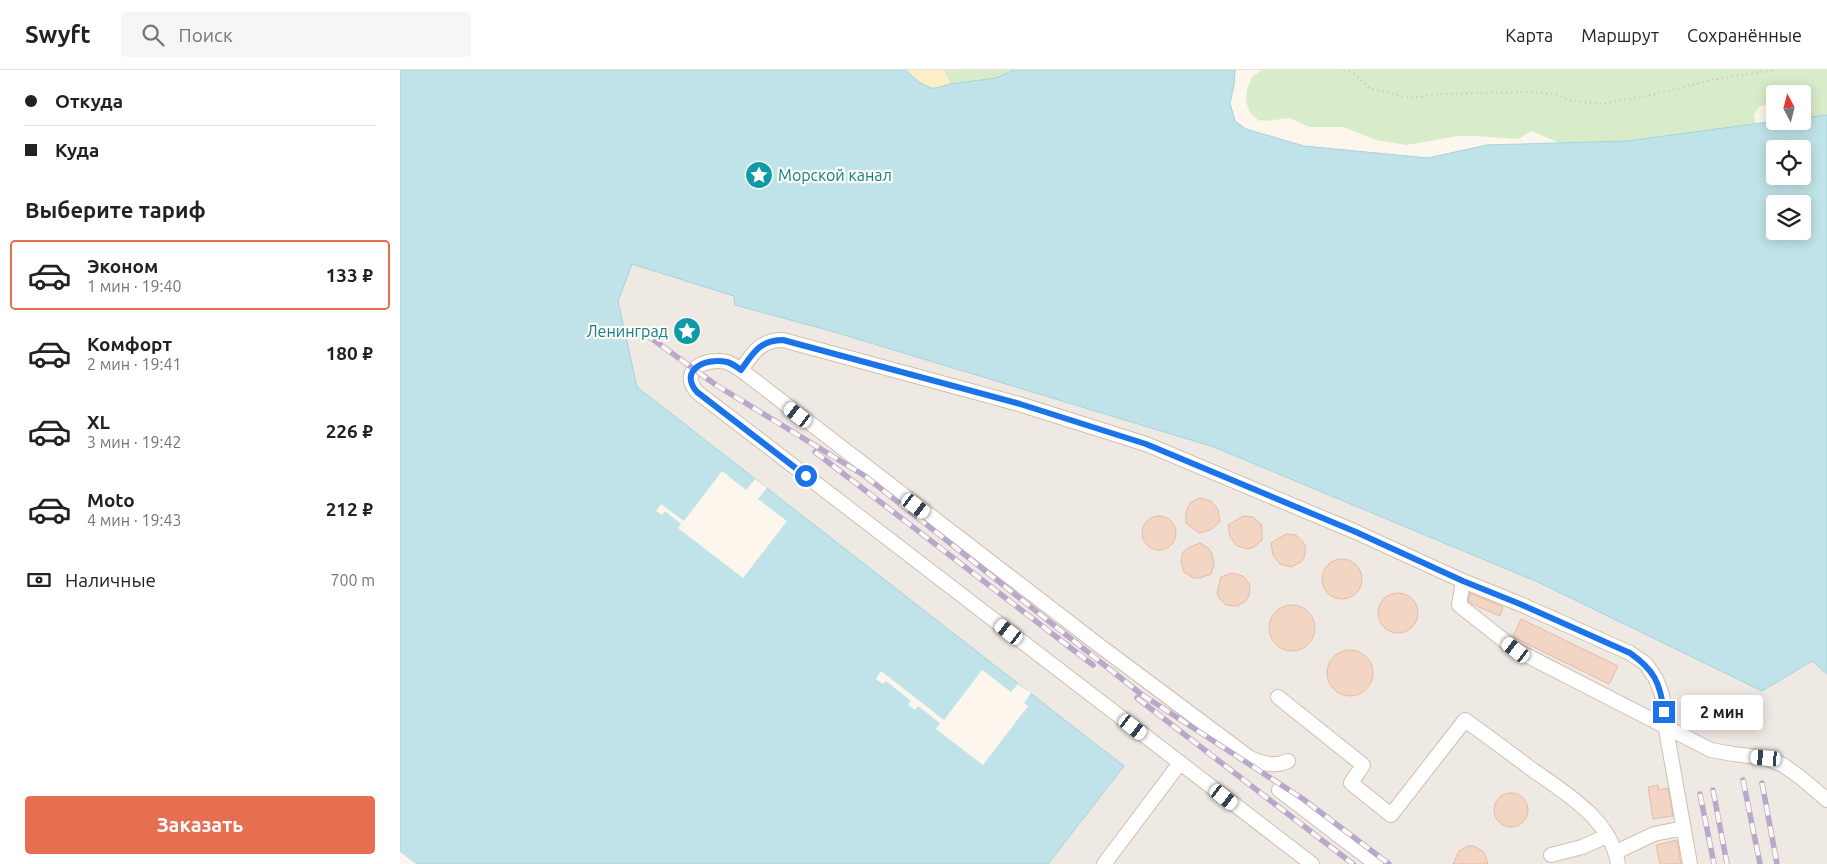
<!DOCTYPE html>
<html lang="ru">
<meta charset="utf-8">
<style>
body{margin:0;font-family:Ubuntu,sans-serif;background:#f6f6f6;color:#222;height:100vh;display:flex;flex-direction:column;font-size:19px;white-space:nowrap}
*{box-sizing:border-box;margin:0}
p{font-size:16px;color:#767676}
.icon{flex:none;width:28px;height:28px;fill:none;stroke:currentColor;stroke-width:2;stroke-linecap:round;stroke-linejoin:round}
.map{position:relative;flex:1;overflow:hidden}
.drawer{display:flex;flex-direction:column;background:#fff;width:400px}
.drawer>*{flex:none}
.hud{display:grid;align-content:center;height:110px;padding:0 25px;background:#fff}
.needle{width:32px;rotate:353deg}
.controls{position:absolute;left:1366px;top:15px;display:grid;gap:10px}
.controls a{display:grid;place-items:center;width:45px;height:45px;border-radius:5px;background:#fff;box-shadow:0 2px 12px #0003;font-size:25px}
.end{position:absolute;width:22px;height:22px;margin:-11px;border:6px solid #1a73e8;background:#fff;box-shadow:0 0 0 2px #fff}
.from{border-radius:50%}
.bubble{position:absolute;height:35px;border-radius:5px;background:#fff;box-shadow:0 2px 12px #0003;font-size:16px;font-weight:700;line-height:35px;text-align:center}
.car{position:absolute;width:15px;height:30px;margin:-15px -8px;border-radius:6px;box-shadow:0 0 4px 1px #0007;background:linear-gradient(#fff 24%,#345 0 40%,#fff 0 76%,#345 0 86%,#fff 0)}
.hud b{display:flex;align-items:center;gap:18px;height:48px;font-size:19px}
.hud b+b{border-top:1px solid #e0e0e0}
.hud i{width:12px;height:12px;background:#222}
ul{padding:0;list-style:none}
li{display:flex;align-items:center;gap:15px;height:70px;margin:0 10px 8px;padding:0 15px;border:2px solid transparent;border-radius:5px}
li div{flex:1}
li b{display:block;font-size:19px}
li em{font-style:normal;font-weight:700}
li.current{border-color:#e76f51}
li>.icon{width:45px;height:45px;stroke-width:1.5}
h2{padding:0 25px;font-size:22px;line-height:60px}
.pay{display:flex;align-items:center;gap:12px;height:55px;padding:0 25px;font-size:19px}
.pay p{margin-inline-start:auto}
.action{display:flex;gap:10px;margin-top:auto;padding:10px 25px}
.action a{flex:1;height:58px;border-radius:5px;background:#e76f51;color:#fff;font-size:20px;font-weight:700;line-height:58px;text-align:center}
header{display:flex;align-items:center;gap:30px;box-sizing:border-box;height:70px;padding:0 25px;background:#fff;border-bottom:1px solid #e0e0e0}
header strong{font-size:24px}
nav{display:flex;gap:28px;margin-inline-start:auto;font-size:18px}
.search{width:350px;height:45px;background:#f6f6f6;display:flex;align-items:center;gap:12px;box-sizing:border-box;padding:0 18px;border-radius:5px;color:#767676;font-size:19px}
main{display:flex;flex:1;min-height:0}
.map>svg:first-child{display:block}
.industrial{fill:#efe9e4}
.green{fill:#d8ecc9}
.sand{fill:#fcefc7}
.water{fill:#bfe3e8;stroke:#a5d3da;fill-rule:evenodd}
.pier{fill:#fdf6ec}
.building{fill:#f3d5c3;stroke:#e6bba3}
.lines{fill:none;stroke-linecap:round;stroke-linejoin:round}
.minor-casing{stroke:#d1beb0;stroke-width:16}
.path{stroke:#d9b8a5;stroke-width:2;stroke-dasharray:1 4;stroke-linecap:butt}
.minor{stroke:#fff;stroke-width:14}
.rail-casing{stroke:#b9a8c9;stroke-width:5.5}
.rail{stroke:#fffaf3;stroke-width:4;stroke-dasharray:11;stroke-linecap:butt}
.route{stroke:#1a73e8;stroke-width:6}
.labels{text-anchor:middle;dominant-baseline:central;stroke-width:4.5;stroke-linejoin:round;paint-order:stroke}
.culture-label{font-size:16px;fill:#0d838f;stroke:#fffaf3;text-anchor:start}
</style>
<header>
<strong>Swyft</strong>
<div class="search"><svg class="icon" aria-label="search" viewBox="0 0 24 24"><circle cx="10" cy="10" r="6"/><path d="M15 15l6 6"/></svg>Поиск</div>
<nav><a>Карта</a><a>Маршрут</a><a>Сохранённые</a></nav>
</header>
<main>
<section class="drawer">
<div class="hud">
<b><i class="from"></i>Откуда</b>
<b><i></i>Куда</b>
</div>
<h2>Выберите тариф</h2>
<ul>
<li class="current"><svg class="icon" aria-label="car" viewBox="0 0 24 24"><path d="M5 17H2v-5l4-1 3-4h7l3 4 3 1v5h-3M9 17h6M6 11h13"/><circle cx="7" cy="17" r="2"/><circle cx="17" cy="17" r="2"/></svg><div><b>Эконом</b><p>1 мин · 19:40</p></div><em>133 ₽</em></li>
<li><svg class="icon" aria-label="car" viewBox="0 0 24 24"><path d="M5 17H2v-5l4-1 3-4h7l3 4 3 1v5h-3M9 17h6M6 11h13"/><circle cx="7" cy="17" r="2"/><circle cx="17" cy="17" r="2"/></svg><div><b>Комфорт</b><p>2 мин · 19:41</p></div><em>180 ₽</em></li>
<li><svg class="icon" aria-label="car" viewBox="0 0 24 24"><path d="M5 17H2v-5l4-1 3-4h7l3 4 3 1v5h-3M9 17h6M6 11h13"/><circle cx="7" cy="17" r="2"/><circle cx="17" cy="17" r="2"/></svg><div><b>XL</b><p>3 мин · 19:42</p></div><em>226 ₽</em></li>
<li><svg class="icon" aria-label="car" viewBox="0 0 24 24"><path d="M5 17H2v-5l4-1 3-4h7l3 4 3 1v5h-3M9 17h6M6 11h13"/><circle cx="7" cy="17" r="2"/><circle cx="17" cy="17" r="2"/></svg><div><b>Moto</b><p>4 мин · 19:43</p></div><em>212 ₽</em></li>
</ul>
<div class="pay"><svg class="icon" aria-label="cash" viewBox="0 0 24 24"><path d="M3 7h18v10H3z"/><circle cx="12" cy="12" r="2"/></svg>Наличные<p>700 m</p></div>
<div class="action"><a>Заказать</a></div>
</section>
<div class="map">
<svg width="1427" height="794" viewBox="0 0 1427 794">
<rect width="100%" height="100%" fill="#fdf6ec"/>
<!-- industrial -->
<path class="industrial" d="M231,194L334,226L335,235L431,261L814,377L1140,513L1362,621L1412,591L1427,604V794H648L723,696L237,317L218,231Z"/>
<!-- green -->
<path class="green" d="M544,0H614L597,8L550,14Z
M862,0H1427V45L1412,47L1403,40L1402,24H1375V45L1372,42L1371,38L1368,35L1359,36L1354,46L1356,54L1228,71L1159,73L1132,61L1118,69L1076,66H1057L1007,75L976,70L943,57H909L890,48L866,51L858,50L850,42L846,32L847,20L852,7Z"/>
<!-- sand -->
<path class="sand" d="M506,0H544L550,14C527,21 523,15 506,0Z"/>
<!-- water -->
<path class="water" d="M0,0H506L519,12L531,18H536L550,14L596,8L614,0H835L834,15L830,33L835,51L846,59L904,76L1028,88L1087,75L1228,71L1375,51H1402L1403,48L1427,45V604L1412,591L1362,621L1140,513L814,377L431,261L335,235L334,226L232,194L218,231L237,317L724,696L648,794H0ZM1375,79H1402V106H1375ZM1375,134H1402V161H1375Z"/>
<!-- pier -->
<path class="pier" d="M322,401L346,420L355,409L367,418L358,429L387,451L343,508L278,458L281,454L265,441L262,445L256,441L261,434L284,451Z
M582,600L611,622L618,614L631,623L624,633L628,636L583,695L536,659L540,653L518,636L515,640L508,635L511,631L486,611L483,614L476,609L481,601L544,650Z
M0,782L16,794H0Z"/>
<!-- building -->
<path class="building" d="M800,428L811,431L815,435L818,440L820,452L810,460L799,463L786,453V442L790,433Z
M843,446L853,447L861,454L862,459V470L854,477L848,479L837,476L830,467L828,455Z
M742 463a17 17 0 1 1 34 0a17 17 0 1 1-34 0Z
M886,464L896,465L904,473L906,478L904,488L901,492L891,497L880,494L873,485L871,473Z
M800,473L809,479L812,484L814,494L811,504L800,508H794L784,502L781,491L783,482L790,477Z
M922 509a20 20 0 1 1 40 0a20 20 0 1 1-40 0Z
M832,503L843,506L850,515L849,526L846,531L837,536L826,535L819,528L817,523L821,507Z
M978 543a20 20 0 1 1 40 0a20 20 0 1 1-40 0Z
M1070,523L1103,537L1100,546L1072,534L1068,531Z
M869 558a23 23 0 1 1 46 0a23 23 0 1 1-46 0Z
M1121,549L1218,596L1209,614L1115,568L1113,566Z
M927 603a23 23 0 1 1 46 0a23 23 0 1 1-46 0Z
M1258,715L1259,720L1268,718L1273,746L1253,749L1248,717Z
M1094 740a17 17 0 1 1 34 0a17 17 0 1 1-34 0Z
M1277,770L1281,794H1260L1256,775Z
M1068,776H1074L1084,782L1088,794H1053L1059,781Z"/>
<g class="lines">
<!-- minor casing -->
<g class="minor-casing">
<path id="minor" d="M341,300C353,283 360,270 383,270L619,334L746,374L956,462L1063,511L1120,534L1230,583L1246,594L1256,609L1262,625L1266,659L1290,794
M1063,511L1059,535L1116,580L1311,680L1333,684L1366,688L1383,695L1400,707L1427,730
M878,627L963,695L951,713L991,745L1065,650C1087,666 1109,682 1130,698C1164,722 1211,749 1218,794
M888,691C874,697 864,694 850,688L700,576L341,300C337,297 331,294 327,292C306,287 278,300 297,322L912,794
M879,720L976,794
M1216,782L1254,764L1284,758
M1151,785L1182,777L1207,766
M704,794L780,693"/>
</g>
<!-- path -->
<path class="path" d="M944,0L953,3L970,18L1009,28L1040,24L1131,22L1155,24L1170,30L1200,34L1247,26L1311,10L1376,0"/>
<!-- minor -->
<use href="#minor" class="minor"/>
<!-- rail casing -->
<g class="rail-casing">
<path id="rail" d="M244,263L316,315L465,406L741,624L903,729L989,794
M415,382L693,595
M737,628L953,794
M1343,710L1360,794
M1362,713L1377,794
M1313,720L1327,794
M1300,724L1314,794"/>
</g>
<!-- rail -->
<use href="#rail" class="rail"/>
</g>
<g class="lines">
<!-- route -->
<path class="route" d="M406,406L297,322C278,300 306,287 327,292C331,293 337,297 341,300C353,283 360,270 383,270L620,334L746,374L956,462L1063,511L1120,534L1230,583C1254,600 1260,612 1264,642"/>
</g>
<!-- icons -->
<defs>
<g id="sight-disc" transform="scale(1.4375)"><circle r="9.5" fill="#0f9aa8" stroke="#fffaf3"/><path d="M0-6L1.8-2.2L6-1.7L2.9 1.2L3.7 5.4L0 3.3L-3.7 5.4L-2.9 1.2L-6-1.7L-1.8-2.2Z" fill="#fff"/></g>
</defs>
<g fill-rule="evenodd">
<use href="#sight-disc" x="359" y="105"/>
<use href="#sight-disc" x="287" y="261"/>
</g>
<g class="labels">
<!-- culture labels -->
<g class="culture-label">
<text x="378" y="105">Морской канал</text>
<text x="268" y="261" text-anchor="end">Ленинград</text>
</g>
</g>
</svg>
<div class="controls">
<a><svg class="needle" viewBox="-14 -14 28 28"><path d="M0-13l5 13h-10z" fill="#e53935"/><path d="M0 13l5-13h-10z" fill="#767676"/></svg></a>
<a><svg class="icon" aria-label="locate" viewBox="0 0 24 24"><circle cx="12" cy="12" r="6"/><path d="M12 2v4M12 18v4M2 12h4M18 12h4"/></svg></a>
<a><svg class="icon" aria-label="layers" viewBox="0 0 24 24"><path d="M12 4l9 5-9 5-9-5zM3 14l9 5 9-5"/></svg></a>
</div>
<i class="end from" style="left:406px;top:406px"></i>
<i class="end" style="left:1264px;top:642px"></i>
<div class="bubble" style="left:1281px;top:625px;width:82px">2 мин</div>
<i class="car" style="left:398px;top:345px;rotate:308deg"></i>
<i class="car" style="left:516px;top:436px;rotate:127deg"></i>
<i class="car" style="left:609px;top:562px;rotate:308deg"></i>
<i class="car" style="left:1116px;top:580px;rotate:308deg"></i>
<i class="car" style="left:733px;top:657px;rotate:128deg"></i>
<i class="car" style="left:1366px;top:688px;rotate:275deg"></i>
<i class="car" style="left:824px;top:727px;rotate:128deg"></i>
</div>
</main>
